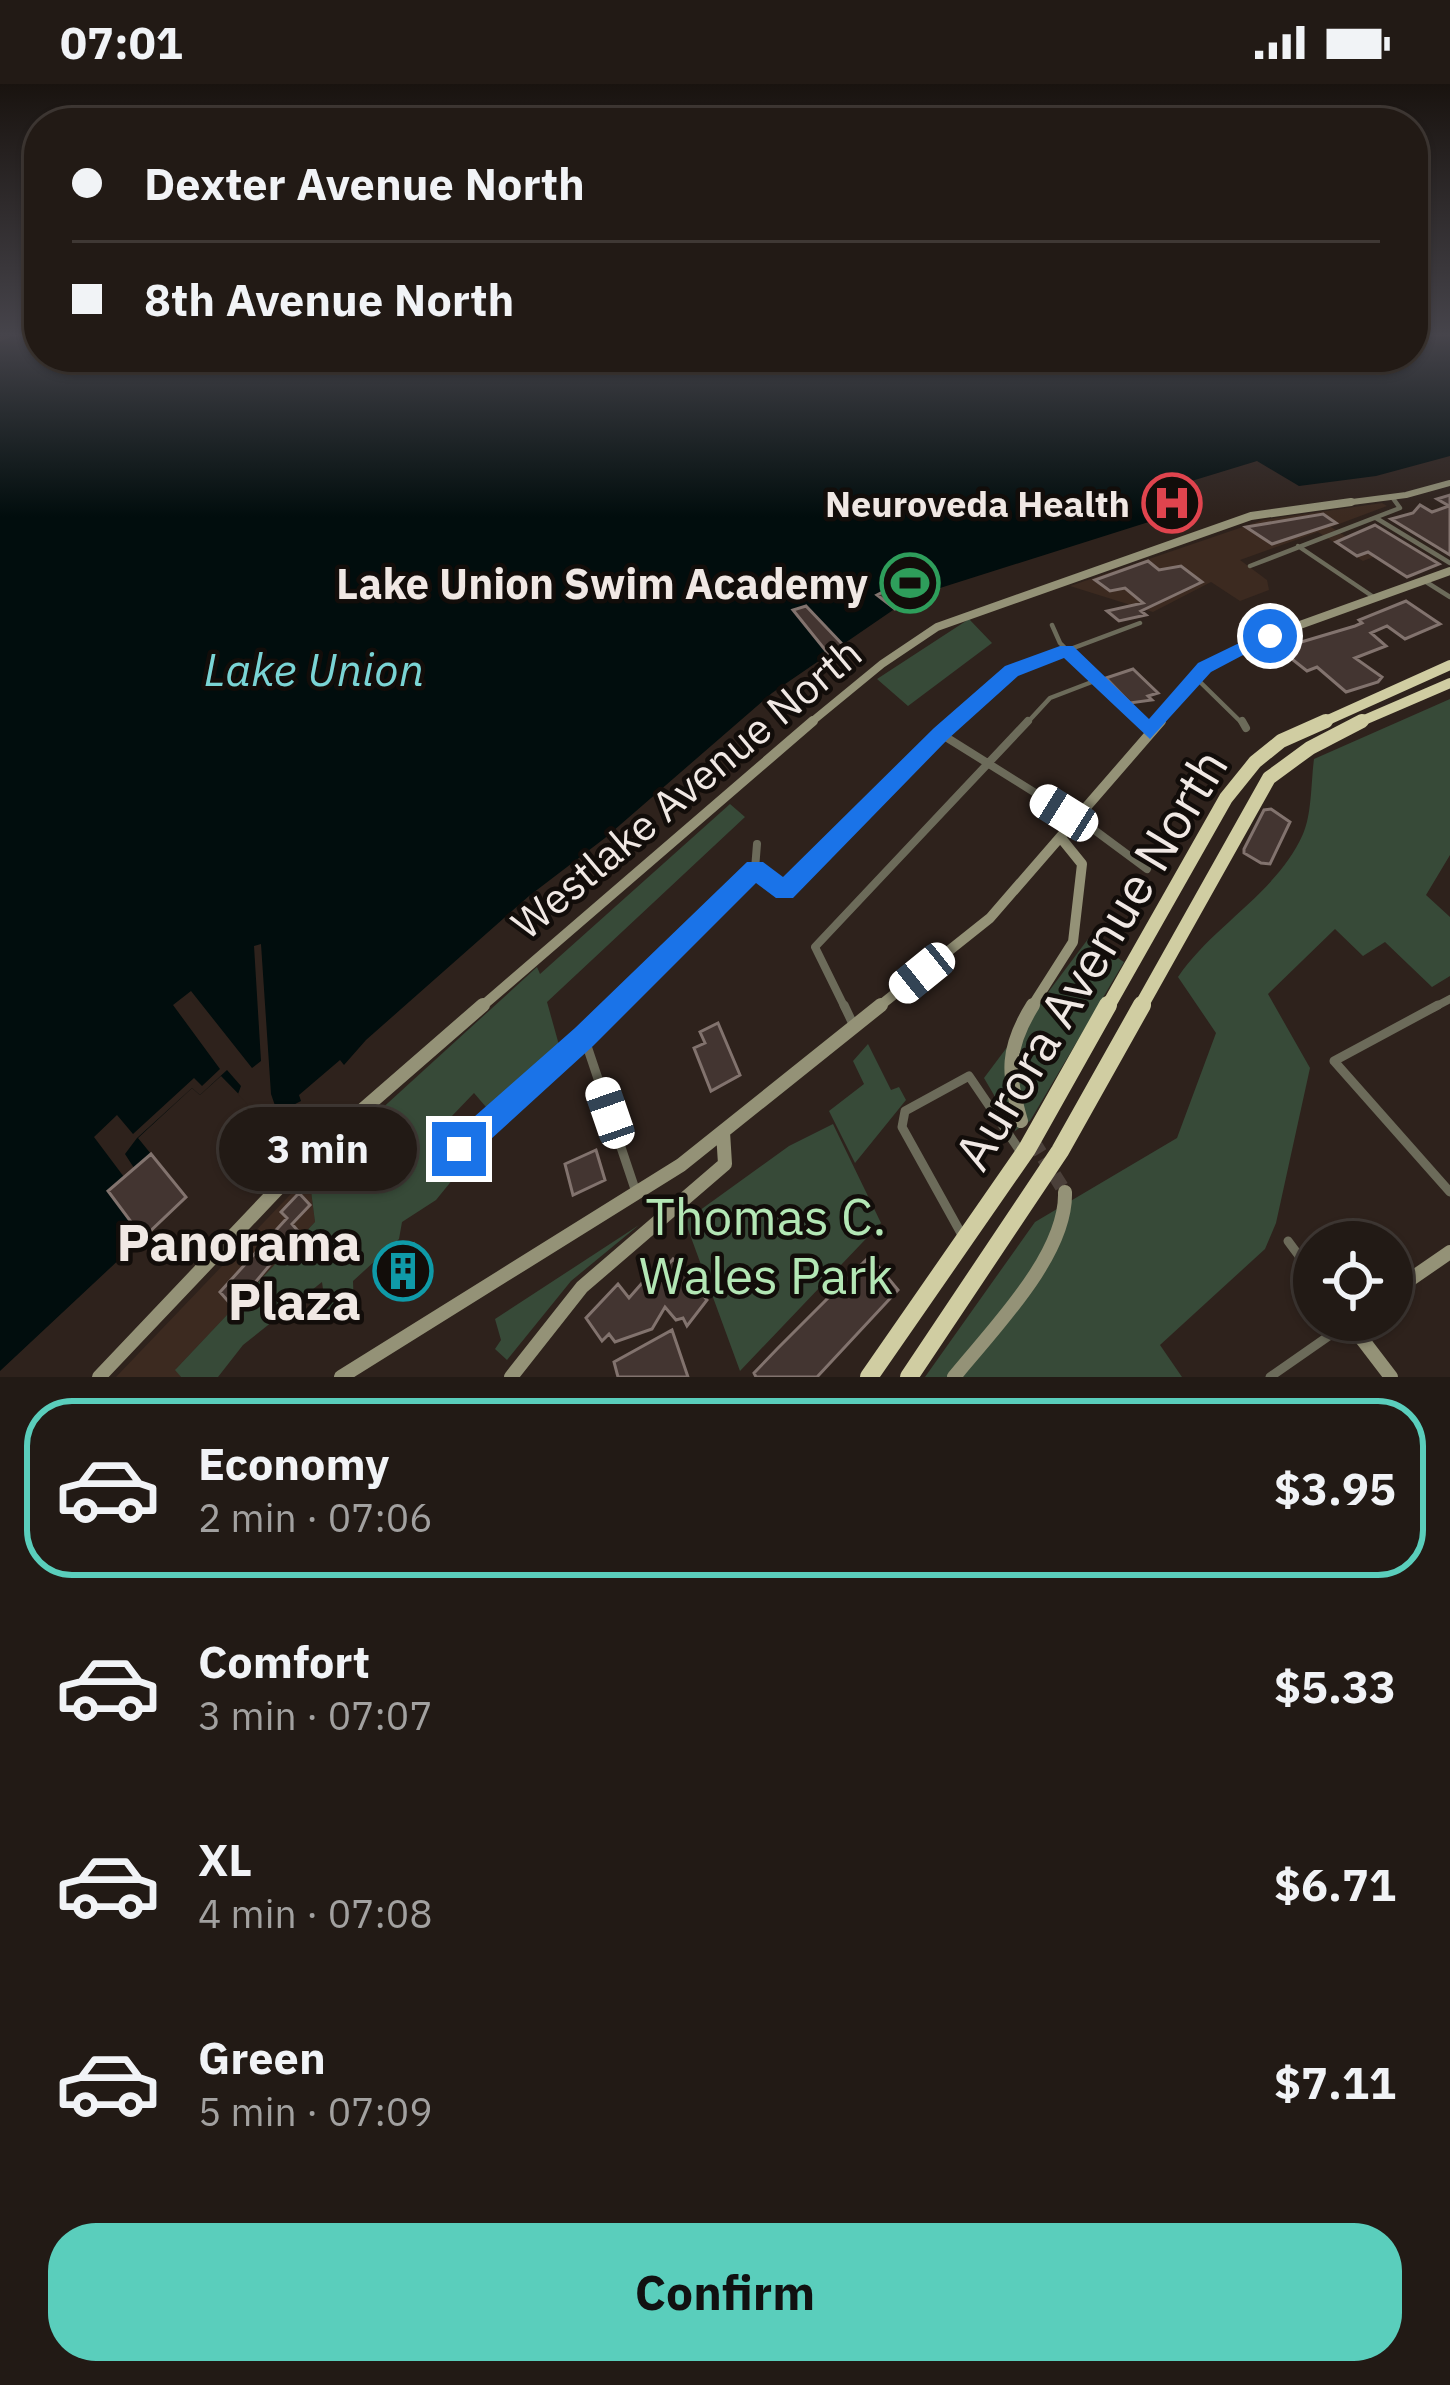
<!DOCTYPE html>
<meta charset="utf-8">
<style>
body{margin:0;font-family:"IBM Plex Sans",sans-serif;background:#2e2722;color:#f1f3f6;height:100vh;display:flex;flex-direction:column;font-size:45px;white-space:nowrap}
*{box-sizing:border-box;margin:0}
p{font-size:39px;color:#a2a1a0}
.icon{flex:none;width:66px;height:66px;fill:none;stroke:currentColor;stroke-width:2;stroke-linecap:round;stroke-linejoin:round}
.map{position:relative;height:1293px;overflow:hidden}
.drawer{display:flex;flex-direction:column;background:#221a15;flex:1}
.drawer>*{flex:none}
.hud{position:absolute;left:24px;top:24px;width:1404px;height:264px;border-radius:48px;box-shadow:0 3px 9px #0004,0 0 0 3px #3f3834;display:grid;align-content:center;height:264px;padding:0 48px;background:#221a15}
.controls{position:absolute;left:1293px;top:1137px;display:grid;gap:24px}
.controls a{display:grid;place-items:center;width:120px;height:120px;border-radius:50%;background:#221a15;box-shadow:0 3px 9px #0004,0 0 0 3px #3f3834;font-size:60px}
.end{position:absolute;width:54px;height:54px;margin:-27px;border:15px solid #1a73e8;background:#fff;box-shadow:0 0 0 6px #fff}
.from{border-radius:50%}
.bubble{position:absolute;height:84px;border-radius:42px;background:#221a15;box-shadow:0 3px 9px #0004,0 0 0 3px #3f3834;font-size:39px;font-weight:700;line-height:84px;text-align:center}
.car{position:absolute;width:36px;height:72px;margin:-36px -18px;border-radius:15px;box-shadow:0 0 9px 3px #0007;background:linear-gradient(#fff 24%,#345 0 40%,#fff 0 76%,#345 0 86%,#fff 0)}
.hud b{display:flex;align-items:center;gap:42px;height:114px;font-size:45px}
.hud b+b{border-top:3px solid #3f3834}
.hud i{width:30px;height:30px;background:#f1f3f6}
ul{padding:21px 0 0;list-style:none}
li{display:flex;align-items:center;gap:36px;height:180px;margin:0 24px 18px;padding:0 24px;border:6px solid transparent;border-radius:48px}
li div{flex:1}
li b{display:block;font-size:45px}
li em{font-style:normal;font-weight:700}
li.active{border-color:#5acebc}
li>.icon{width:108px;height:108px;stroke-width:1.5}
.cta{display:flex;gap:24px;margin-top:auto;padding:24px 48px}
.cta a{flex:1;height:138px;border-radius:48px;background:#5acebc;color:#111;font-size:48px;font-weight:700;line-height:138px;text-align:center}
.status{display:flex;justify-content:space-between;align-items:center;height:84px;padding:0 60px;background:#221a15;direction:ltr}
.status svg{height:33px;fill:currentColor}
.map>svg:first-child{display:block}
.built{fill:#3c2a20}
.green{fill:#374a38}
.water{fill:#010d0d}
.pier{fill:#2e221c}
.building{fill:#433531;stroke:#82736e;stroke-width:3}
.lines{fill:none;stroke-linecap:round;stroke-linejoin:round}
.secondary-tunnel{stroke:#4b403a;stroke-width:14;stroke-dasharray:14 6;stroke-linecap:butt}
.street-far2{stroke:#6c6b5a;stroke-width:4.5}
.street-far1{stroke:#6c6b5a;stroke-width:8}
.street{stroke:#6c6b5a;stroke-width:9}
.secondary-far3{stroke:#949277;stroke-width:6}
.secondary-far2{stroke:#949277;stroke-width:8}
.secondary-far1{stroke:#949277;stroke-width:10}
.secondary{stroke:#949277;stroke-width:14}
.highway-far2{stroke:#d0cda2;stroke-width:10}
.highway-far1{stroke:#d0cda2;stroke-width:14}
.highway{stroke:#d0cda2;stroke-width:18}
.route{fill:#1a73e8}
.labels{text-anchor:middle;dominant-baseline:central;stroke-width:9;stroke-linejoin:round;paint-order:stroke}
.far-poi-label{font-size:36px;font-weight:bold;fill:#f0e8e4;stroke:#120d0a;text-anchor:end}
.poi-label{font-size:42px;font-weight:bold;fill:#f0e8e4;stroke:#120d0a;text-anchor:end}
.street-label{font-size:42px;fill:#f0e8e4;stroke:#120d0a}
.water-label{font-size:45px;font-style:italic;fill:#7ad4d5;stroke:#120d0a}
.near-street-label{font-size:51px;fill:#f0e8e4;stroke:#120d0a}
.near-park-label{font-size:51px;fill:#b3e7b5;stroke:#120d0a}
.near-poi-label{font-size:51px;font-weight:bold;fill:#f0e8e4;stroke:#120d0a;text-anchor:end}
</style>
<div class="status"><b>07:01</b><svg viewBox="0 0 49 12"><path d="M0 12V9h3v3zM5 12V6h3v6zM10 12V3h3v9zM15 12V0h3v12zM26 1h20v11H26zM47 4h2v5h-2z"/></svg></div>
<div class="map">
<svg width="1450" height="1293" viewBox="0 0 1450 1293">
<rect width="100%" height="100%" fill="#2e221c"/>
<!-- built -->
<path class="built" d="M1382,419L1387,422L1331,443L1376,472L1363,477L1318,448L1240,476L1267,496L1269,506L1240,517L1211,498L1153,528L1070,502L1263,436Z
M309,1091L315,1138L176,1285L181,1293H116Z"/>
<!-- green -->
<path class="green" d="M969,535L992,559L908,622L877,595Z
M1450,615V771L1426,811L1450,833V892L1432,903L1385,858L1363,872L1335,845L1268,910L1310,984L1276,1139L1265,1165L1160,1261L1182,1293H925L1035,1138L1177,1054L1216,949L1178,893C1213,841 1277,809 1303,750C1312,730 1311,697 1314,675Z
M730,720L745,733L547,918L559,961L492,1030L474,1009L428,1057L441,1078L458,1089L436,1116L402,1138L399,1155L353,1197L354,1229L336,1226L327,1234L322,1198L243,1261L218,1293H181L175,1286L315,1138L309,1091L537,883L540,890Z
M1088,855L1124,878L1030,1037L1015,1047L984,994Z
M868,960L891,1006L899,1003L906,1016L855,1079L829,1027L864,1000L853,977Z
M833,1040L881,1139L740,1287L685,1137L789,1062Z
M639,1141L571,1197L507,1276L495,1265L501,1256L495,1235Z"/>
<!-- water -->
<path class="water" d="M15,252H39V273H1413V252H1450V372L1376,392L1299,402L1257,377L1149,410L1174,430L940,504L896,524L772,609L605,754L529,812L366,956L344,981L340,976L299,1011L301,1017L264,1036L221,992L200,1011L192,1004L138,1054L186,1113L0,1287V257Z"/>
<!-- pier -->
<path class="pier" d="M261,860L271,1010L280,1036L266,1041L238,1010L241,1002L227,986L200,1011L192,1004L137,1054L125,1070L134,1084L151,1071L190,1117L147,1159L108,1107L124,1093L94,1053L117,1031L133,1050L194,994L202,1002L220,985L173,921L191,907L252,984L261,977L254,862Z"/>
<!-- building -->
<path class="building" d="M1450,411V471L1391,435L1413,429L1420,421L1432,428L1449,422L1437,415Z
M1323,430L1336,439L1272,460L1246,443Z
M1375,441L1439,480L1407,493L1368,468L1357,472L1336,458Z
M1148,477L1159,486L1181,482L1202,498L1141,527L1146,531L1119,537L1107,527L1143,519L1125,504L1110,507L1095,496Z
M918,490L936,505L895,525L877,511Z
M1406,517L1440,540L1405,555L1387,542L1371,549L1386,562L1355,574L1382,593L1378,598L1346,608L1317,583L1307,587L1288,572L1292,571L1287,565L1298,559L1355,542L1362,539L1359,536Z
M806,522L844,562L830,572L793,526Z
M1133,585L1158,609L1148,612L1152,616L1130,619L1106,594Z
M1271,725L1290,738L1270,780L1261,779L1244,769V765L1264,726Z
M718,939L740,991L711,1007L694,964L705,959L700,948Z
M596,1066L605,1096L573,1111L565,1080Z
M151,1070L186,1113L143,1154L108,1107Z
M299,1109L310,1121L292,1140L298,1147L234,1224L220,1208L287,1134L281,1128Z
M413,1160L416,1197L394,1211L389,1171Z
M673,1175L707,1216L687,1242L683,1234L676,1236L665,1223L652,1245L615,1258L609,1250L602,1257L586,1234L618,1200L629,1214L643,1198L648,1205Z
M866,1176L868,1180L873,1176L898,1206L817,1293H756L754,1289L778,1264Z
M672,1246L688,1293H618L614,1278Z"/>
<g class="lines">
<!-- secondary-tunnel -->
<path class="secondary-tunnel" d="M1033,1057L1065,1108"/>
<!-- street-far2 -->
<path class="street-far2" d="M1376,434L1450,479
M1298,462L1375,514
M1250,482L1400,424L1392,413
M1423,496L1450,513
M1052,541L1060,559L1142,640
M1196,594L1243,640
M952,640L1012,587L1140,539
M1026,640L1050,614L1097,596"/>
<!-- street-far1 -->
<path class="street-far1" d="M1139,637L1150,648
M1242,637L1246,644
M941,650L1093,745L1147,785
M755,785L785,807L955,637
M755,785L757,760
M613,924L755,785
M845,924L815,863L1028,637
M1433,924L1450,915"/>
<!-- street -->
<path class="street" d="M844,921L853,940
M1438,921L1334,977L1450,1108
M584,953L636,1108
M459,1065L616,921
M962,1151L902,1043L905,1027L969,992L1020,1067
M1288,1157L1314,1192
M1270,1293L1346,1240"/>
<!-- secondary-far3 -->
<path class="secondary-far3" d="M1329,421L1406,411L1450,399"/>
<!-- secondary-far2 -->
<path class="secondary-far2" d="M809,640L882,580L937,543L1251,432L1351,418
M1158,640L1210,580L1258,556L1450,487"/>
<!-- secondary-far1 -->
<path class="secondary-far1" d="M480,924L813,637
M877,924L990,834L1161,637
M1031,924L1073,858L1082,780L1061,754"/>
<!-- secondary -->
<path class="secondary" d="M1021,1037C1007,990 1006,964 1033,921
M1392,1208L1450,1168
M1352,1236L1349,1238L1391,1293
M99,1293L306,1075L483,921
M341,1293L681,1081L881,921
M511,1293L582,1203L725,1080L723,1048
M954,1293C992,1246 1067,1171 1065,1108"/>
<!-- highway-far2 -->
<path class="highway-far2" d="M1319,640L1450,581
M1355,640L1450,599"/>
<!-- highway-far1 -->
<path class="highway-far1" d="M1107,924L1226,714L1255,678L1281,657L1326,637
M1140,924L1269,694L1310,664L1362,637"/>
<!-- highway -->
<path class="highway" d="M869,1293L1027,1065L1108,921
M909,1293L1060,1067L1142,921"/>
</g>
<!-- sky -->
<linearGradient id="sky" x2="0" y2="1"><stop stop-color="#19130f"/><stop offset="0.58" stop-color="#46444b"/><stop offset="1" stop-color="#46444b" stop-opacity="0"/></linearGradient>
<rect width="1450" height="433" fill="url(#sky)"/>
<!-- route -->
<path class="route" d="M1264,547L1279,552L1211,588L1150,655L1064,574L1018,592L948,655L793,814H776L756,799L593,962L469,1075L459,1079L449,1075L445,1065L449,1055L575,944L747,778H763L783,793L934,644L1005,582L1060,562H1073L1149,635L1198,579Z"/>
<!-- icons -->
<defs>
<g id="hospital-ring" transform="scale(3)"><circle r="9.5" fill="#120d0a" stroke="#e0444e" stroke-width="1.5"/><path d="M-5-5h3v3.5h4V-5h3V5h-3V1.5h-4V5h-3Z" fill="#e0444e"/></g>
<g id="stadium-ring" transform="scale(3)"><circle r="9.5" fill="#120d0a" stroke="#2e9e5b" stroke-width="1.5"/><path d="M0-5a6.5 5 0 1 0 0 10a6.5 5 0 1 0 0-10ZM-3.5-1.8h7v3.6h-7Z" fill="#2e9e5b"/></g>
<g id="building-ring" transform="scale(3)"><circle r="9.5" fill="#120d0a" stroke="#0f9aa8" stroke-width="1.5"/><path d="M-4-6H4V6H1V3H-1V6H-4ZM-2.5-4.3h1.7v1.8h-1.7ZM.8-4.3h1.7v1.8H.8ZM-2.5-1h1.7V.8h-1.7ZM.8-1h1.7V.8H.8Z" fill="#0f9aa8"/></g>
</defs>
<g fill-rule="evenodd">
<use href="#hospital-ring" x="1172" y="419"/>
<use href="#stadium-ring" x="910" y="499"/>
<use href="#building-ring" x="403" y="1187"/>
</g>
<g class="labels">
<!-- far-poi labels -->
<g class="far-poi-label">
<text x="1130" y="419">Neuroveda Health</text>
</g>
<!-- poi labels -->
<g class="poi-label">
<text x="868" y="499">Lake Union Swim Academy</text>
</g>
<!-- street labels -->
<g class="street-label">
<text transform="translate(686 704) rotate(-40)">Westlake Avenue North</text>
</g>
<!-- water labels -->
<g class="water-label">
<text x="314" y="585">Lake Union</text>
</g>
<!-- near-street labels -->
<g class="near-street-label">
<text transform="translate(1090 875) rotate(-59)">Aurora Avenue North</text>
</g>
<!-- near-park labels -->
<g class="near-park-label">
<text x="766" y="1132">Thomas C.<tspan x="766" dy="59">Wales Park</tspan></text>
</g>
<!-- near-poi labels -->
<g class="near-poi-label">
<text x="361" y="1158">Panorama<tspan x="361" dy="59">Plaza</tspan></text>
</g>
</g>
</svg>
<div class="controls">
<a><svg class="icon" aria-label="locate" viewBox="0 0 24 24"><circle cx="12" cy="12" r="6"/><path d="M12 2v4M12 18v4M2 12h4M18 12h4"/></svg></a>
</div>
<i class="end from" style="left:1270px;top:552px"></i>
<i class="end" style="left:459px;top:1065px"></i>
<div class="bubble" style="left:219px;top:1023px;width:198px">3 min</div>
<i class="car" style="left:1064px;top:729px;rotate:302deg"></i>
<i class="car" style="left:922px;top:889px;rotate:231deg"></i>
<i class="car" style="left:610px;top:1029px;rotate:341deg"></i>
<div class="hud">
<b><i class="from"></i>Dexter Avenue North</b>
<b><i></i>8th Avenue North</b>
</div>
</div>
<section class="drawer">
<ul>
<li class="active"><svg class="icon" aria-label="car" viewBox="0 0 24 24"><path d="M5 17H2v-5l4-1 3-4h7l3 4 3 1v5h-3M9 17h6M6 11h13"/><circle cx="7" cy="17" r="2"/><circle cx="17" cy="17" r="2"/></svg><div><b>Economy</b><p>2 min · 07:06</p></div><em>$3.95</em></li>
<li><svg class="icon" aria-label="car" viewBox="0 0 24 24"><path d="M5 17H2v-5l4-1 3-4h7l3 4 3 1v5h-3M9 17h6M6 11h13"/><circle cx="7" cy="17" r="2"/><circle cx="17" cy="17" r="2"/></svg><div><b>Comfort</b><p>3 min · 07:07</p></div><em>$5.33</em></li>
<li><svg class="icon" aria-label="car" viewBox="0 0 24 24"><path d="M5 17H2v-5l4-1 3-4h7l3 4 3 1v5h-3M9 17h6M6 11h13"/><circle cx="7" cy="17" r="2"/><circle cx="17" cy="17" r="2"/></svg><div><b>XL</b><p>4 min · 07:08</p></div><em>$6.71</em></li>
<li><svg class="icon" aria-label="car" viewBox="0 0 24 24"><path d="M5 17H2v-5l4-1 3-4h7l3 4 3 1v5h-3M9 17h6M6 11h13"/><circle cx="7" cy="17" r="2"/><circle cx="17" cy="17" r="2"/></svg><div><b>Green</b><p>5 min · 07:09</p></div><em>$7.11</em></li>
</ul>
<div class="cta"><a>Confirm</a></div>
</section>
